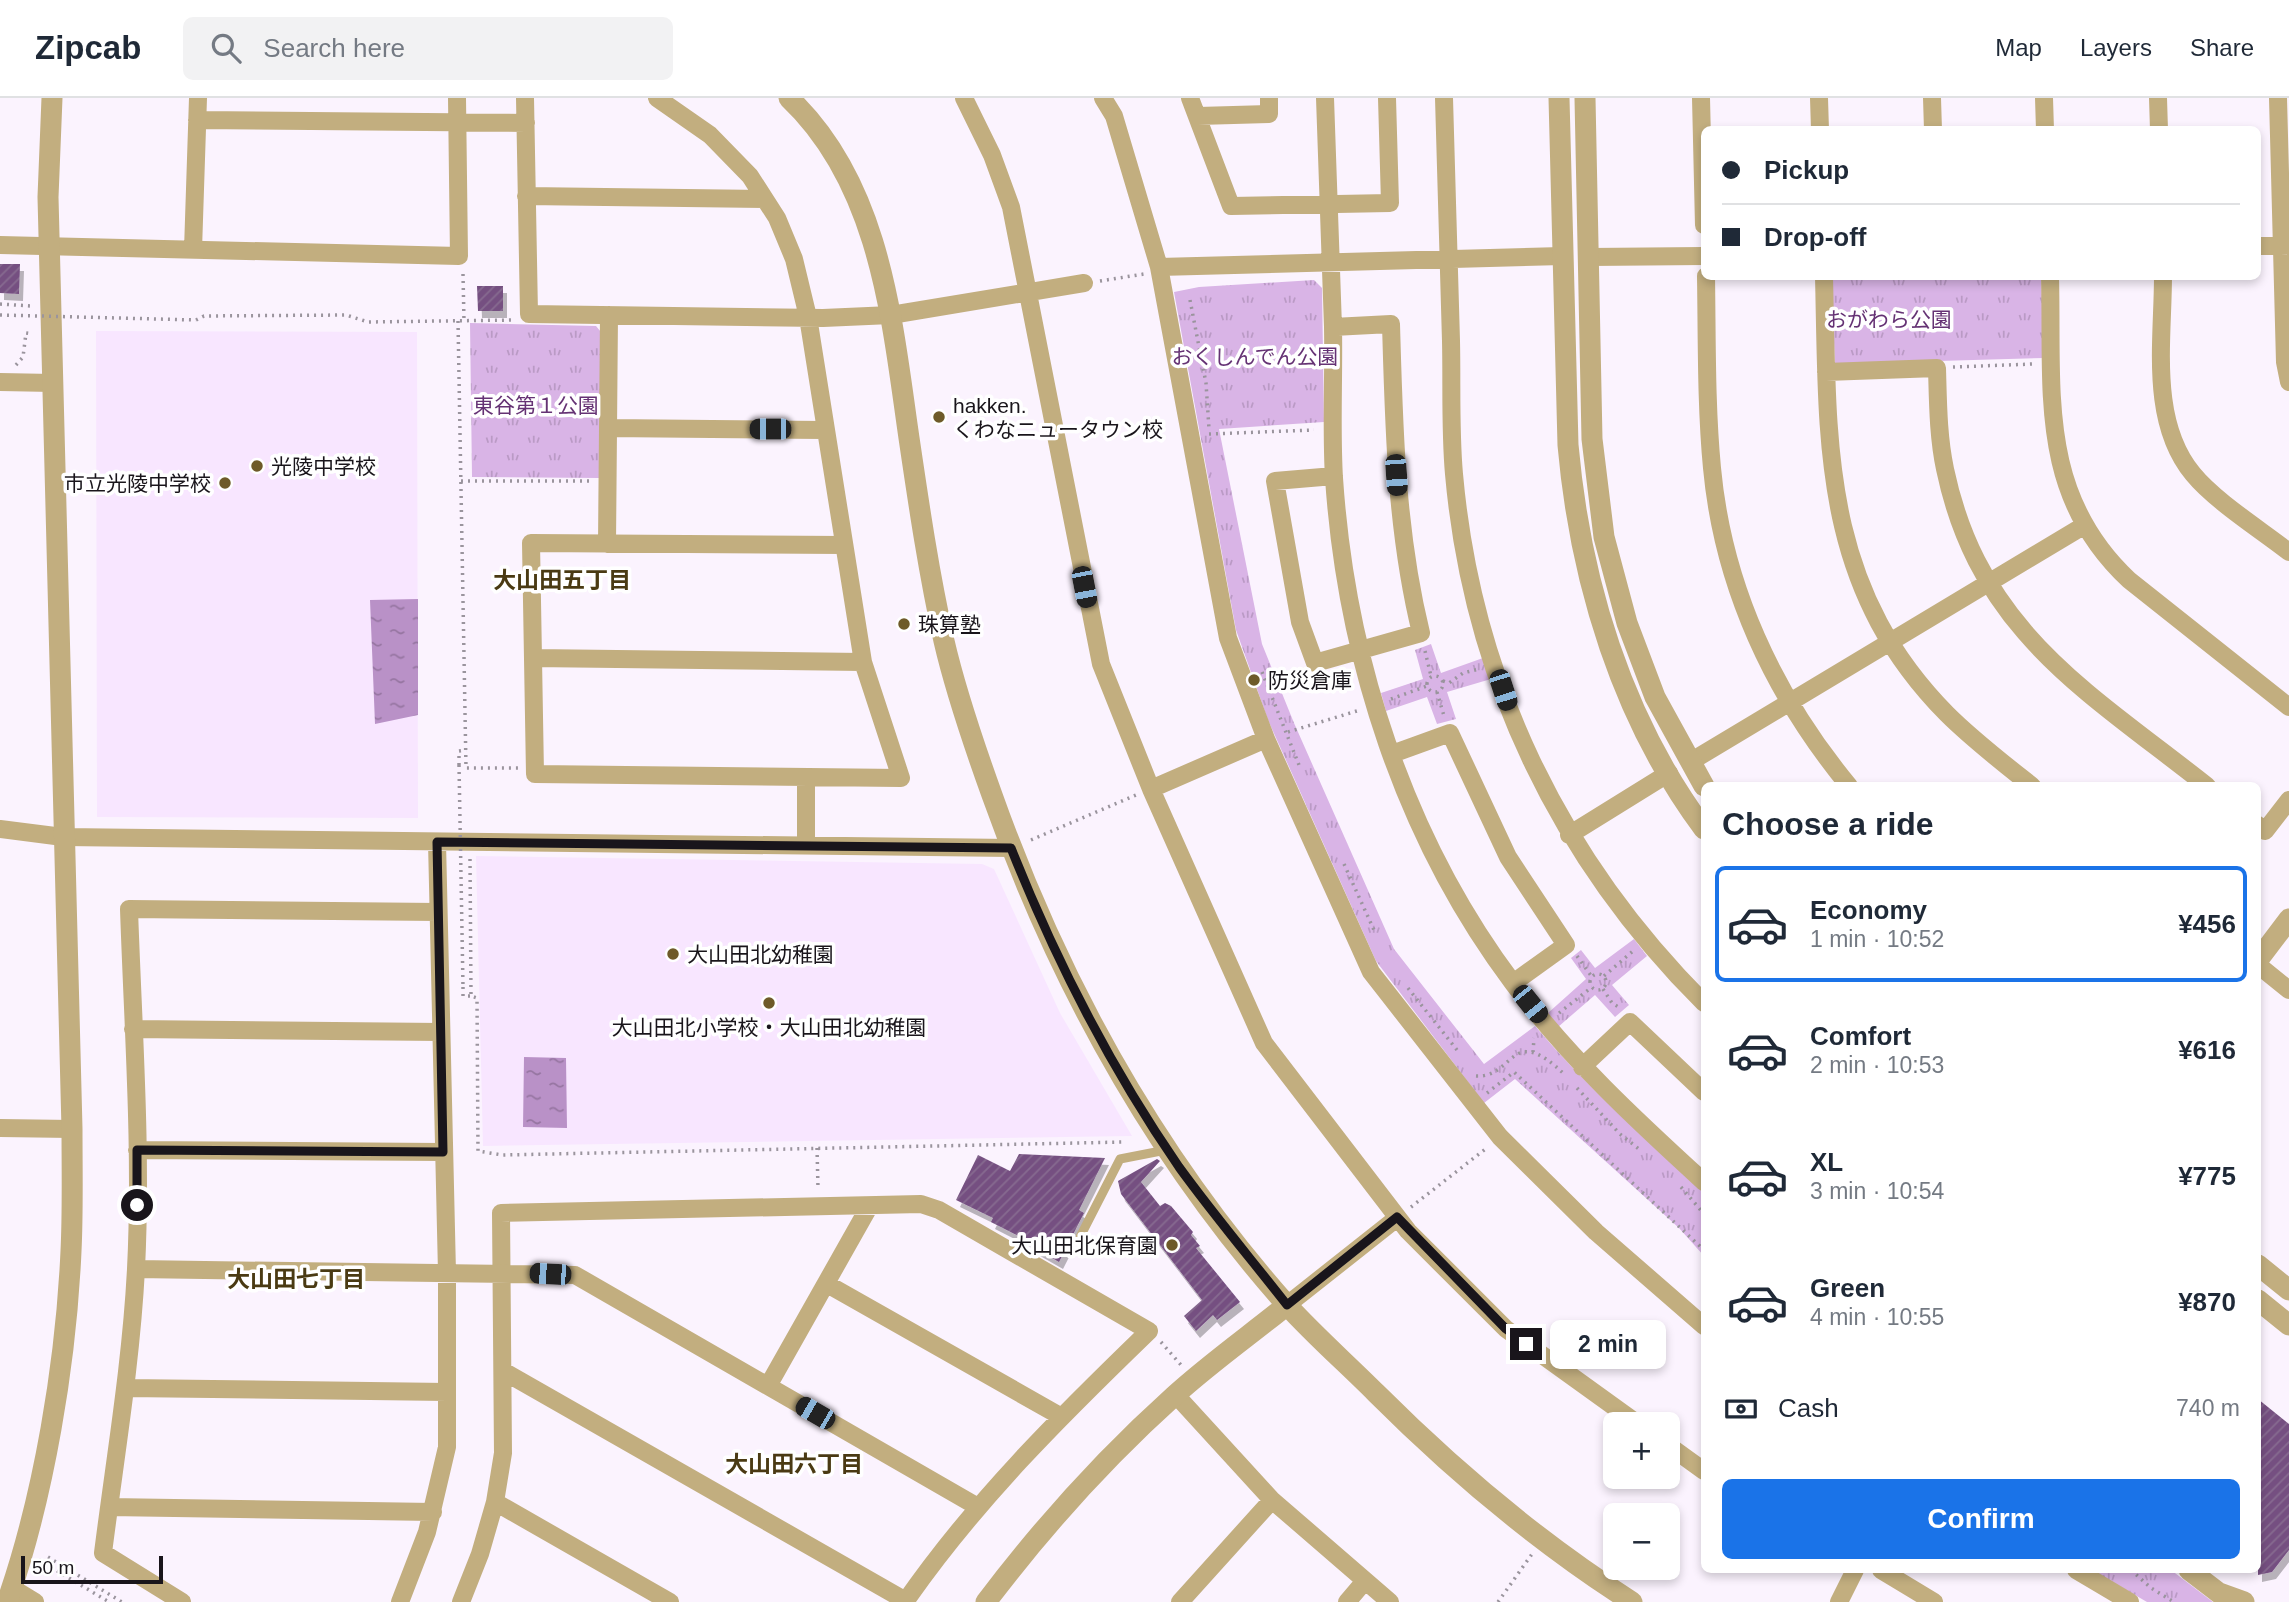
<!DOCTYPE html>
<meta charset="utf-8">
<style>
body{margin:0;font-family:Arial,"Noto Sans JP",sans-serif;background:#f2f2f3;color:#1f2937;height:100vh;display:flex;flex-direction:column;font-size:26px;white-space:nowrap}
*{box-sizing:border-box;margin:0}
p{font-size:23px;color:#747a83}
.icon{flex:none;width:38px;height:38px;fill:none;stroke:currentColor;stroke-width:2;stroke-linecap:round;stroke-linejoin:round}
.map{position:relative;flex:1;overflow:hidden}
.sheet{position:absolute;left:1701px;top:684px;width:560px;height:791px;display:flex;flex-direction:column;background:#fff;border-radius:10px;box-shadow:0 4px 10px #0003}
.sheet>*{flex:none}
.top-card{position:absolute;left:1701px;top:28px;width:560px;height:154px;border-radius:10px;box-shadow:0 4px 10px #0003;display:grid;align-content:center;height:154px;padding:0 21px;background:#fff}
.controls{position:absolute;left:1603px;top:1314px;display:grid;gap:14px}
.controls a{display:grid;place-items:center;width:77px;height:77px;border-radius:10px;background:#fff;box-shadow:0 4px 10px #0003;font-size:35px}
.scale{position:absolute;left:21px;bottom:18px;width:142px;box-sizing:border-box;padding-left:7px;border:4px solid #19151b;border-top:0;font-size:19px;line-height:24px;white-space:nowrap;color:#19151b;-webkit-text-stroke:5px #fff;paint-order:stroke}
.end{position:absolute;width:32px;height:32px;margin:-16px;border:9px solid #19151b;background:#fff;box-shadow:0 0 0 4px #fff}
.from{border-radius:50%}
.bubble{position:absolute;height:49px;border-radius:10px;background:#fff;box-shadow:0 4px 10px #0003;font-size:23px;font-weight:700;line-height:49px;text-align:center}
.car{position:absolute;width:21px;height:42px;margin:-21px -10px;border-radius:9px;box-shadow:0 0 5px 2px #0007;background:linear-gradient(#222 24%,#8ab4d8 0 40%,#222 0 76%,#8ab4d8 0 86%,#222 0)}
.top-card b{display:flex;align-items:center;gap:24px;height:66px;font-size:26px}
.top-card b+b{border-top:2px solid #e0e1e3}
.top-card i{width:18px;height:18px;background:#1f2937}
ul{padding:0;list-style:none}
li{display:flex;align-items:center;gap:21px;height:116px;margin:0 14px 10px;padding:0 7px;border:4px solid transparent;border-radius:10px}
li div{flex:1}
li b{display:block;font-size:26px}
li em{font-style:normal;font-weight:700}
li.on{border-color:#1a73e8}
li>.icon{width:63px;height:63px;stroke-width:1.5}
h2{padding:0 21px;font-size:32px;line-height:84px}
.pay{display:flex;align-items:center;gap:18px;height:77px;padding:0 21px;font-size:26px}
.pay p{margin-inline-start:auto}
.action{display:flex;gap:14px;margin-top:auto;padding:14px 21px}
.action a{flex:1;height:80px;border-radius:10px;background:#1a73e8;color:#fff;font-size:28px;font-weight:700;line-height:80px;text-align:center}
header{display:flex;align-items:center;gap:42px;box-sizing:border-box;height:98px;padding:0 35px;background:#fff;border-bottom:2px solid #e0e1e3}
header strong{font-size:33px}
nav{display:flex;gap:38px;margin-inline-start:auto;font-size:24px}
.search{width:490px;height:63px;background:#f2f2f3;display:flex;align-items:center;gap:18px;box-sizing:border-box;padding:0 24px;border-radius:10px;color:#747a83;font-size:26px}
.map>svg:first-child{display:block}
.built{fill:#f8e6ff}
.park{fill:url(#park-tufts)}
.water{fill:url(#water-ripples)}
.building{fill:url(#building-hatch);filter:url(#shadow)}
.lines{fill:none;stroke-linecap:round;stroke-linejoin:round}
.path{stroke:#9a949d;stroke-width:3.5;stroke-dasharray:2 5;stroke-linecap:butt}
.service{stroke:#c2ae7f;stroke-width:9}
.minor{stroke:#c2ae7f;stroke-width:18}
.tertiary{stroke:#c2ae7f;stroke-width:21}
.path-bridge{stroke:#9a949d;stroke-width:3.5;stroke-dasharray:2 5;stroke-linecap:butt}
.route{stroke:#19151b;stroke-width:9}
.poi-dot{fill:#6e5a29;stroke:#fff;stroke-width:2.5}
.labels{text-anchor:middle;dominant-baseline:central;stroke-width:7;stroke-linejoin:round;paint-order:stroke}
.park-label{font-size:21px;fill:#653274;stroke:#fff}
.poi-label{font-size:21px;fill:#19151b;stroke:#fff;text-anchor:start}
.neighbourhood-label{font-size:23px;font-weight:bold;fill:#4a3a13;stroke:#fff}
</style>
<header>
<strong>Zipcab</strong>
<div class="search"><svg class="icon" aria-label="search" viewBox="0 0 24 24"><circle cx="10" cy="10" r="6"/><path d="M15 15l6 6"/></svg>Search here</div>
<nav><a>Map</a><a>Layers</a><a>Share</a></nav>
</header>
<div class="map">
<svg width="2289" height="1504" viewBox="0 0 2289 1504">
<defs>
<pattern id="park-tufts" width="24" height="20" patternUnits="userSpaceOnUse" patternTransform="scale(1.75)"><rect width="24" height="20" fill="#d9b4e6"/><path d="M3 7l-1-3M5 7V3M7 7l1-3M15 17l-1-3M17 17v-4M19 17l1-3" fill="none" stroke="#ba9ac5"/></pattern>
<pattern id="water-ripples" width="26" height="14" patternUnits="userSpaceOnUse" patternTransform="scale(1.75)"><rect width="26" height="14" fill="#b991c7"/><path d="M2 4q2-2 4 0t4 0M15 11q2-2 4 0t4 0" fill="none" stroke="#9675a1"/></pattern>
<pattern id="building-hatch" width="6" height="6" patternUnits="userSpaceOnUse" patternTransform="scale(1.75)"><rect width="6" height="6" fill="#755081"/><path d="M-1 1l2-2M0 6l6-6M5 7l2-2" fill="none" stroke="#866a90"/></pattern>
<filter id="shadow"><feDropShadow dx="4" dy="7" stdDeviation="0" flood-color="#0004"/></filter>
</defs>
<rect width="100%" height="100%" fill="#fbf3fe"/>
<!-- built -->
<path class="built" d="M96,233L417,234L418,720L97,719Z
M476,758L982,766L994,771L1060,915L1132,1038L483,1048Z"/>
<!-- park -->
<path class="park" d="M1831,179H2041L2045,260L1835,266Z
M1314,182L1322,190L1324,324L1219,331L1262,546L1294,625L1394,851L1484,966L1535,928C1587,989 1645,1041 1704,1094V1158L1679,1130L1515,981L1484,1005L1376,863L1268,622L1236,532L1174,194L1199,189Z
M470,225L596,228L601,234L599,380L472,379Z
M1431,546L1441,575L1483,560L1491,581L1447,594L1456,621L1437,626L1427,599L1386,613L1381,595L1423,581L1415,552Z
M1634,841L1647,858L1612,887L1629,907L1615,919L1595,897L1558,929L1548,915L1586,881L1571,860L1581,852L1595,870Z
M2092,1472H2171L2213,1504H2147Z"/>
<!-- water -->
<path class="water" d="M418,501V617L375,626L370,502Z
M524,959L566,960L567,1030L523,1029Z"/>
<!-- building -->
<path class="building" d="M0,166H20L19,196L0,195Z
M477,188H503V213H478Z
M1019,1056L1105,1060L1079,1112L1084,1115L1059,1164L1031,1148L1032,1145L991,1124L993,1120L956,1102L978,1057L1010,1073Z
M1157,1061L1160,1063L1141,1084L1160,1108L1165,1105L1171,1108L1193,1134L1191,1137L1200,1148L1196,1150L1240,1204L1217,1222L1213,1217L1196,1233L1184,1218L1202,1202L1121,1096L1118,1083Z
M2258,1301L2289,1326V1452L2272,1474L2258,1477Z"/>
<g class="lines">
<!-- path -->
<path class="path" d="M463,176L464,223
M1100,183L1144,176
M1190,202L1206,285L1209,331
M0,206L31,208
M196,222L204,218L346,217L368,224L514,222
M458,223L466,670H519
M16,267L23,259L26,235L33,236
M1953,269L2033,266
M1209,336L1314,332
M461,383H592
M1425,553L1431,578
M1262,574L1299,667
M1427 586a8 8 0 1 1 16 0a8 8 0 1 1-16 0Z
M1443,583L1449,585L1463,575L1479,571
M1437,594L1444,618
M1391,601L1427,588
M1288,634L1360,612
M459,667V653L466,652
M1031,742L1136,697
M470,761L471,898L477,900L478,1053L502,1057L1125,1044
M1344,766L1374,832
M1577,858L1592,879
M1590 884a8 8 0 1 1 16 0a8 8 0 1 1-16 0Z
M1604,878L1633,853
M463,889V898H471
M1408,890L1457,952
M1603,891L1612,905L1620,910
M1559,915L1592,889
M1533,954L1534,940
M1476,978C1515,980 1510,923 1565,977
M1577,990L1620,1036L1639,1051
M1487,995L1514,974L1704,1152
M817,1050L818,1090
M1681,1089L1704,1116
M1411,1109L1488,1049
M1161,1244L1181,1267
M48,1459L122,1504
M39,1462L109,1504
M2131,1472L2151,1490L2174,1504
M1498,1504L1532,1456"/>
<!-- service -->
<path class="service" d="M1080,1139L1120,1061L1166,1052"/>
<!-- minor -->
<path class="minor" d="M525,0L529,216L823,220L891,217L1084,185
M657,0L710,37L750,78L777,120L794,161L808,219L863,564L901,680L535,676L531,445L843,447
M964,0L992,57L1011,109L1101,566L1151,691L1264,945L1408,1133L1506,1231L1638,1326
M1103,0L1114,18L1159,169L1228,540L1266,641L1371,874L1500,1039L1596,1134L1704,1228
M1190,0L1231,108L1390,105L1387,0
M1325,0C1328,76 1330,153 1333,229C1334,279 1331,330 1334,380C1346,559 1404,740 1513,885C1568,959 1636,1022 1704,1084
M1444,0C1446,81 1449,162 1451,243C1452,287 1450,332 1454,376C1472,580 1560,761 1704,905
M1701,0L1704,127
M1819,0L1820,32
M1932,0L1933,32
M2044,0L2045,32
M2158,0L2159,32
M2278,0L2285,264L2289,284
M1198,18L1269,16V0
M197,22L526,25
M526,98L764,101
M0,147L459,158L457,0
M2258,148L2289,147
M193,152L198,0
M1589,159L1704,158
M1159,169L1562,158
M1706,178C1707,242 1706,307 1712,370C1723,489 1774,597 1849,688
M1824,178C1828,345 1820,487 1947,616C1973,642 2003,665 2032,688
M2050,178C2053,293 2037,396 2129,482L2289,609
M2163,178C2163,242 2149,323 2193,376C2215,403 2261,432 2289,454
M1333,229L1391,226C1394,331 1396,433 1421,535L1315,565L1300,524L1275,383L1334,378
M1826,274L1937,270C1938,304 1938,338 1945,371C1979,533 2087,593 2207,688
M0,284L53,285
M608,330L824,332
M607,446L609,217
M533,560L863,564
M1392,656L1450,635L1508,759L1566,847L1513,885
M1690,664L2085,427
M1151,691L1266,641
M2258,727L2265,733L2289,702
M0,731L63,739L1011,750
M1569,737L1669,675
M806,747V679
M2258,867L2289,892
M133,931L441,934
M1582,969L1630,924L1704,994
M0,1030L72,1031
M137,1052L443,1054
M136,1171L575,1177L978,1409
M827,1186L1060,1318
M1287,1207L1397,1120
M503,1273L906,1503
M768,1288L869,1109
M126,1290L447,1294
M1175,1296L1272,1402L1390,1504
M1668,1347L1704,1373
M495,1404L670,1504
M109,1409L433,1414
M1881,1472L1934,1504
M2076,1472L2130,1504
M12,1490L35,1504
M182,1504L103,1455C115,1360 131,1267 136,1171C142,1052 133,930 129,811L438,814
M400,1504L427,1434L447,1349V1175L437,744
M461,1504L480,1456L495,1404L503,1355L501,1115L921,1106L939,1112L1149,1233C1061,1318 975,1403 905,1504
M1180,1504L1272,1402
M1347,1504L1364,1484
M1839,1504L1855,1472"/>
<!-- tertiary -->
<path class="tertiary" d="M789,0C881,87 892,223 909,340C919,408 929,476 944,543C956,595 974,647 992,697C1058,883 1155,1058 1286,1206C1314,1237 1346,1265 1376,1295C1454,1373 1538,1444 1632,1504
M1559,0L1568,347C1580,483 1622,621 1704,731
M1585,0L1592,341L1604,439L1627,525L1655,599L1704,688
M2258,862L2289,821
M2258,1167L2289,1192
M2258,1202L2289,1227
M2189,1472L2219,1495L2244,1504
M7,1504C44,1398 66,1265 71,1153C73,1113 72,1072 72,1031L48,99L52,0
M986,1504C1042,1430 1105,1360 1174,1298C1209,1266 1250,1237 1287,1207"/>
<!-- path-bridge -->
<path class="path-bridge" d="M0,217L196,222
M459,667L463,889"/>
</g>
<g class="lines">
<!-- route -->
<path class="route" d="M137,1107V1052L443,1054L437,744L1011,750C1056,863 1110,969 1179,1069C1213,1116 1251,1161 1287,1207L1397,1119L1506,1231L1526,1246"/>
</g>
<!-- markers -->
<g class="poi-dot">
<circle cx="939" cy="319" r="7"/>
<circle cx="257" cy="368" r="7"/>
<circle cx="225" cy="385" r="7"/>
<circle cx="904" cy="526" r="7"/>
<circle cx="1254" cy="582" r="7"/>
<circle cx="673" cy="856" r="7"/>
<circle cx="769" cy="905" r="7"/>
<circle cx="1172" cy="1147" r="7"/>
</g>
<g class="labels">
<!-- park labels -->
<g class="park-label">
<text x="1889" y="221">おがわら公園</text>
<text x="1255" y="258">おくしんでん公園</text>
<text x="536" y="307">東谷第１公園</text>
</g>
<!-- poi labels -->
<g class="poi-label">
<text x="953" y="307">hakken.<tspan x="953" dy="24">くわなニュータウン校</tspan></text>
<text x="271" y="368">光陵中学校</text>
<text x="211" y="385" text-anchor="end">市立光陵中学校</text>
<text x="918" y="526">珠算塾</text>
<text x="1268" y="582">防災倉庫</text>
<text x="687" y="856">大山田北幼稚園</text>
<text x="769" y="929" text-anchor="middle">大山田北小学校・大山田北幼稚園</text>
<text x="1158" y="1147" text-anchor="end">大山田北保育園</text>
</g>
<!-- neighbourhood labels -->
<g class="neighbourhood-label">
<text x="562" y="482">大山田五丁目</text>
<text x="296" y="1181">大山田七丁目</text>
<text x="794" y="1366">大山田六丁目</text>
</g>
</g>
</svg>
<div class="controls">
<a>+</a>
<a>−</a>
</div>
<div class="scale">50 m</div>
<i class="end from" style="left:137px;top:1107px"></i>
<i class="end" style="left:1526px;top:1246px"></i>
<div class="bubble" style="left:1550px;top:1222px;width:116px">2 min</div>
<i class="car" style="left:770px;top:331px;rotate:270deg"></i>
<i class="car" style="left:1396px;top:377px;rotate:176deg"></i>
<i class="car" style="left:1084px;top:489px;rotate:169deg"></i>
<i class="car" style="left:1503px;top:592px;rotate:162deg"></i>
<i class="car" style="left:1530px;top:906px;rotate:141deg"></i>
<i class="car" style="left:550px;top:1176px;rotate:273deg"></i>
<i class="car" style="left:815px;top:1315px;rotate:300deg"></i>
<div class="top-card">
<b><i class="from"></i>Pickup</b>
<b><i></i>Drop-off</b>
</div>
<section class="sheet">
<h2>Choose a ride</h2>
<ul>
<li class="on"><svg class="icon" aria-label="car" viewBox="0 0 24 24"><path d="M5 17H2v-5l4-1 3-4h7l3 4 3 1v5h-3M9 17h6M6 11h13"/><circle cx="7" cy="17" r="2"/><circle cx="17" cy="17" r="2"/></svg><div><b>Economy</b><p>1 min · 10:52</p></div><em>¥456</em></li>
<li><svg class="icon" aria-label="car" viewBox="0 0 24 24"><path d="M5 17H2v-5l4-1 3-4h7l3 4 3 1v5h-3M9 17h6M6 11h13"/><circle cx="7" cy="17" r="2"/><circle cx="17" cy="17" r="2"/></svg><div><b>Comfort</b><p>2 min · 10:53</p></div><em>¥616</em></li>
<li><svg class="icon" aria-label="car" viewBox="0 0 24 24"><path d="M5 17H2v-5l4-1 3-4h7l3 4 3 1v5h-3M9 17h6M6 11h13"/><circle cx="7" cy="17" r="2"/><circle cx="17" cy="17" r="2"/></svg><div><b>XL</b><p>3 min · 10:54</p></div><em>¥775</em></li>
<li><svg class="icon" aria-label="car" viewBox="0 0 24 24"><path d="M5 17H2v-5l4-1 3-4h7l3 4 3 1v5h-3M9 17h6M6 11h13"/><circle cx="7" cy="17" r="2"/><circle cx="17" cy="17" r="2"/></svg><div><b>Green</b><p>4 min · 10:55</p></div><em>¥870</em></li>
</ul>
<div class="pay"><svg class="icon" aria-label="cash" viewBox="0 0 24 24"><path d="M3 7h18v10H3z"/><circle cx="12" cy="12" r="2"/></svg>Cash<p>740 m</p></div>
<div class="action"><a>Confirm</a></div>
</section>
</div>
